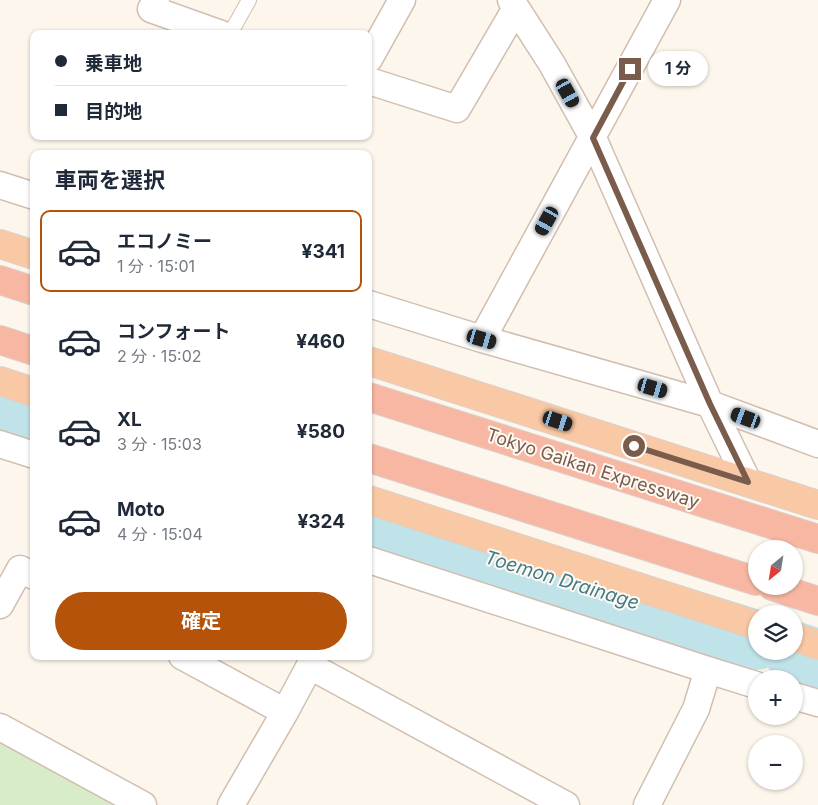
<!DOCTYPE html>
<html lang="ja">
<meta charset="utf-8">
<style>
body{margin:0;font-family:Inter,"Noto Sans JP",sans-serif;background:#f2f2f3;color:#1f2937;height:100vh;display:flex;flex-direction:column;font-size:19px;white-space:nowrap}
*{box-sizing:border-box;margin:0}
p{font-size:16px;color:#747a83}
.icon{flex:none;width:28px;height:28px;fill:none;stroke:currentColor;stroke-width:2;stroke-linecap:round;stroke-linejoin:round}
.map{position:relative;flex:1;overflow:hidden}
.details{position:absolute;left:30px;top:150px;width:342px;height:510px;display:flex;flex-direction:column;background:#fff;border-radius:10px;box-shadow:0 1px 4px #0004}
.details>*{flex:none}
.top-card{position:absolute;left:30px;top:30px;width:342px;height:110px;border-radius:10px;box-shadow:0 1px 4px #0004;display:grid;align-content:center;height:110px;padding:0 25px;background:#fff}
.needle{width:32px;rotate:210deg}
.controls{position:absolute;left:748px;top:540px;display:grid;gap:10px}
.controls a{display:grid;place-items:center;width:55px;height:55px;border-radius:50%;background:#fff;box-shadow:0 1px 4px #0004;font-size:25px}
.end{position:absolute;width:22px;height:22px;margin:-11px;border:6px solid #7a5c4d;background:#fff;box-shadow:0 0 0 2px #fff}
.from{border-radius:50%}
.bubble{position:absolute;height:35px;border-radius:18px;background:#fff;box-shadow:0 1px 4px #0004;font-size:16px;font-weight:700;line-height:35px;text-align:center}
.car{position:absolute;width:15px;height:30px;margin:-15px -8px;border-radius:6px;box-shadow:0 0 4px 1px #0007;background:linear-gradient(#222 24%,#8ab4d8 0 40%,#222 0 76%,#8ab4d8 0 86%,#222 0)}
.top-card b{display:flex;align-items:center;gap:18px;height:48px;font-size:19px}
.top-card b+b{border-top:1px solid #e0e1e3}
.top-card i{width:12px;height:12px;background:#1f2937}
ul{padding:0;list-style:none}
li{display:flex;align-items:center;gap:15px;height:82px;margin:0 10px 8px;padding:0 15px;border:2px solid transparent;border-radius:10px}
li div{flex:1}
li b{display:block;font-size:19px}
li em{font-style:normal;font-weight:700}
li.on{border-color:#b45309}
li>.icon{width:45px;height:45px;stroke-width:1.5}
h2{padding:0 25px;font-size:22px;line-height:60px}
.cta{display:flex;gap:10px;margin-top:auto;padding:10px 25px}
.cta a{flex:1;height:58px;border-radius:30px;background:#b45309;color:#fff;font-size:20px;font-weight:700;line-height:58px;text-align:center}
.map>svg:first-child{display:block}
.green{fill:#d8ecc9}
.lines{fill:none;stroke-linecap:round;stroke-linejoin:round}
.river{stroke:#bfe3e8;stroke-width:60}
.service-casing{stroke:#d1beb0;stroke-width:16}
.minor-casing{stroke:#d1beb0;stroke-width:29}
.trunk-casing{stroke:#dad1cd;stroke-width:30}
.motorway-casing{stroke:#dad1cd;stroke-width:30}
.service{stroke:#fff;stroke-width:14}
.minor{stroke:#fff;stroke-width:26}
.trunk{stroke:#f9c8a4;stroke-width:28}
.motorway{stroke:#f7b7a3;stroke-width:28}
.route{stroke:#7a5c4d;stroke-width:6}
.labels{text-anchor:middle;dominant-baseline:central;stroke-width:4;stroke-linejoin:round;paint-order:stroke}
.street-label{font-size:18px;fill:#7a5c4d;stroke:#fffaf3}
.water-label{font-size:19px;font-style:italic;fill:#437c86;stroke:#fffaf3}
</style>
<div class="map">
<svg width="818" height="805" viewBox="0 0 818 805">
<rect width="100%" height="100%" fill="#fdf6ec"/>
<!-- green -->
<path class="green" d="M0,742L115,805H0Z"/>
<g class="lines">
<!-- river -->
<path class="river" d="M0,407L34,418
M369,521L756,640
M793,651L818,659"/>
<!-- service casing -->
<g class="service-casing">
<path id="service" d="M230,34L249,0"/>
</g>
<!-- minor casing -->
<g class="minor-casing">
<path id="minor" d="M156,0L151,9L221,34
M511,0L552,64L593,138L710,404L748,482
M369,59L402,0
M369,81L457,109L516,8
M0,185L34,196
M369,304L482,339L710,404L818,444
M482,339L667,0
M0,444L34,455
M369,560L708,670L756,685
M0,605L20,569L34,576
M182,656L285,712
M310,666L566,805
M794,696L818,703
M0,727L143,805
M231,805L285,712L315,656
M647,805L696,709L708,670"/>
</g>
<!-- trunk casing -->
<g class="trunk-casing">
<path id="trunk" d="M0,244L34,255
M369,361L818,505
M0,381L34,392
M369,500L756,625
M794,637L818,645"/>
</g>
<!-- motorway casing -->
<g class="motorway-casing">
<path id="motorway" d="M0,280L34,291
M0,340L34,351
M369,397L818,539
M369,458L756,581
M772,586L818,601"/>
</g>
<!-- service -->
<use href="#service" class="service"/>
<!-- minor -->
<use href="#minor" class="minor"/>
<!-- trunk -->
<use href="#trunk" class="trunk"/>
<!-- motorway -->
<use href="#motorway" class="motorway"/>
</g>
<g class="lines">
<!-- route -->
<path class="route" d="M630,69L593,138L710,404L748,482L634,446"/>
</g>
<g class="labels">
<!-- street labels -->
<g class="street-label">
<text transform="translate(593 468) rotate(18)">Tokyo Gaikan Expressway</text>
</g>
<!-- water labels -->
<g class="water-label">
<text transform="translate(562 580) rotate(17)">Toemon Drainage</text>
</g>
</g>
</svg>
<div class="controls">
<a><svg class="needle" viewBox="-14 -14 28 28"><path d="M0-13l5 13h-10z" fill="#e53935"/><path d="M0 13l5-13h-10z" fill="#747a83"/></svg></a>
<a><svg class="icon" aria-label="layers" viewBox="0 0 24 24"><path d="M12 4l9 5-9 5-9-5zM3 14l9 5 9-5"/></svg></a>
<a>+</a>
<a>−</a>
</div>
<i class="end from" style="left:634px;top:446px"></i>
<i class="end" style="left:630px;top:69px"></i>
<div class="bubble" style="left:648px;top:51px;width:60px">1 分</div>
<i class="car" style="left:568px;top:93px;rotate:151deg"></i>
<i class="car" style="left:547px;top:221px;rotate:209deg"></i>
<i class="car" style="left:482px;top:339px;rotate:106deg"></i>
<i class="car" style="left:653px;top:388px;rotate:106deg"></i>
<i class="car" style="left:746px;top:418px;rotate:290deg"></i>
<i class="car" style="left:558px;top:421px;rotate:108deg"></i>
<div class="top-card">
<b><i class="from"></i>乗車地</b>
<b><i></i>目的地</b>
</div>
<section class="details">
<h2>車両を選択</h2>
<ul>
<li class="on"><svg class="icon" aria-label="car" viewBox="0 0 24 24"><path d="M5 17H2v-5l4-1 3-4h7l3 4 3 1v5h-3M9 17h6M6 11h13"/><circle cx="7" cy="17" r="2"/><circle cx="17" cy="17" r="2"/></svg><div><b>エコノミー</b><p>1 分 · 15:01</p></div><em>¥341</em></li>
<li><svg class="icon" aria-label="car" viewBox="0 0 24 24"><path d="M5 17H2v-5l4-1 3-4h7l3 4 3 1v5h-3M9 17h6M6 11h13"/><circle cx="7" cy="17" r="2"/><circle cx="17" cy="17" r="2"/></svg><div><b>コンフォート</b><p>2 分 · 15:02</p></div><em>¥460</em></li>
<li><svg class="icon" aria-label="car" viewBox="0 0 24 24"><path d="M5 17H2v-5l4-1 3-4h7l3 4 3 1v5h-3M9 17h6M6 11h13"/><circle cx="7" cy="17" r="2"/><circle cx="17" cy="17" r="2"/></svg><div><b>XL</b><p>3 分 · 15:03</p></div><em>¥580</em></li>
<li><svg class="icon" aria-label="car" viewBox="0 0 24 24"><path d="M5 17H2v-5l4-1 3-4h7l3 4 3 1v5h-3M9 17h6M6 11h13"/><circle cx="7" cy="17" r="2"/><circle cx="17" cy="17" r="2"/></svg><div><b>Moto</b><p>4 分 · 15:04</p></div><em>¥324</em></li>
</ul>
<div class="cta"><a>確定</a></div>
</section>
</div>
